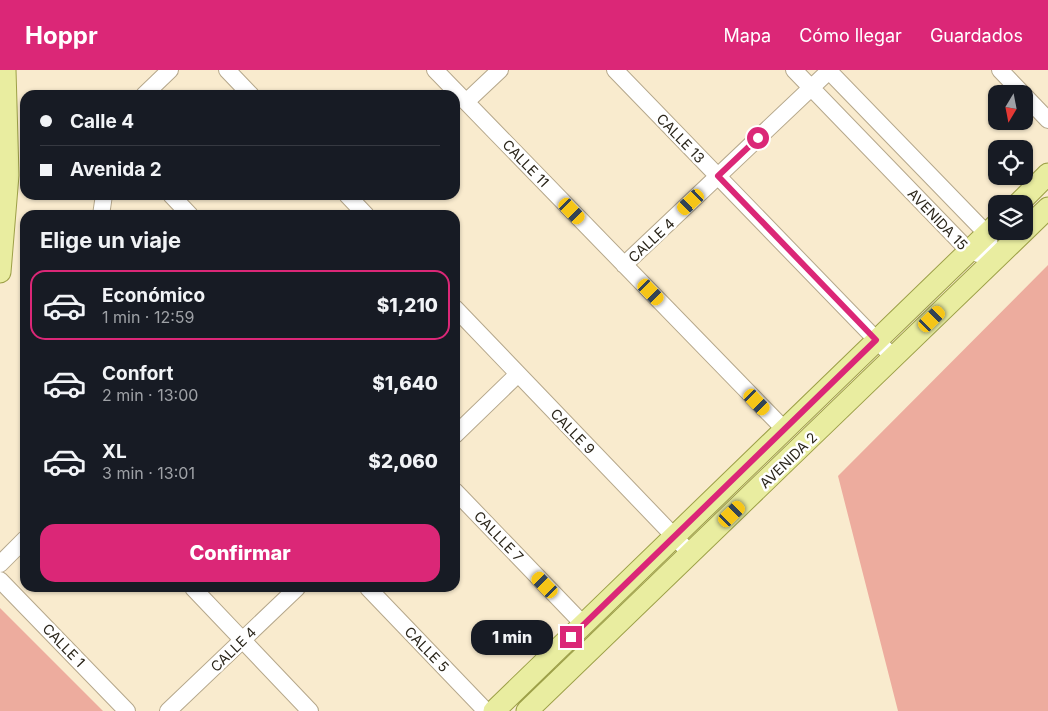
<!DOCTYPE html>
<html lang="es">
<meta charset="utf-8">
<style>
body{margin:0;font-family:Inter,sans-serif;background:#242831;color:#f1f3f6;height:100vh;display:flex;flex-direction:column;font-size:19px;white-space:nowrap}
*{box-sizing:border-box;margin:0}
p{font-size:16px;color:#9ea1a6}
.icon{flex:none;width:28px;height:28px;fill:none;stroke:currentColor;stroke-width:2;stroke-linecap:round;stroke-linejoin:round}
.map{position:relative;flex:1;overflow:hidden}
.drawer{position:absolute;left:20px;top:140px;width:440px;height:382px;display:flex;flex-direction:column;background:#171b24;border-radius:15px;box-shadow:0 1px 4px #0004}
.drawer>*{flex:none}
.hud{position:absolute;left:20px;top:20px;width:440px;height:110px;border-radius:15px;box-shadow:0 1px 4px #0004;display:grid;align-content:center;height:110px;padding:0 20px;background:#171b24}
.needle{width:32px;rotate:190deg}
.buttons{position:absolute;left:988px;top:15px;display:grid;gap:10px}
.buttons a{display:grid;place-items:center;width:45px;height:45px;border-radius:10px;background:#171b24;box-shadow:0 1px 4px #0004;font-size:25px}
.end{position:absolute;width:22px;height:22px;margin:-11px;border:6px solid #db2777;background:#fff;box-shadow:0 0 0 2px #fff}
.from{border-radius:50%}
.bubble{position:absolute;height:35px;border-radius:15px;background:#171b24;box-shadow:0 1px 4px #0004;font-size:16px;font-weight:800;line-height:35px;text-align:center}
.car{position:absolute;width:15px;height:30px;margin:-15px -8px;border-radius:6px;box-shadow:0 0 4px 1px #0007;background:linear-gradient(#f5c518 24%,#345 0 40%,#f5c518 0 76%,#345 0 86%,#f5c518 0)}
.hud b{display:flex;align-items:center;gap:18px;height:48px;font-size:19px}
.hud b+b{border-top:1px solid #363941}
.hud i{width:12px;height:12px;background:#f1f3f6}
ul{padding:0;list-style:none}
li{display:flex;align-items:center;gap:15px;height:70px;margin:0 10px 8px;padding:0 10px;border:2px solid transparent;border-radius:15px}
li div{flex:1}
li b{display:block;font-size:19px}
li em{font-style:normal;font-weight:800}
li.on{border-color:#db2777}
li>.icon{width:45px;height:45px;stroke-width:1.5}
h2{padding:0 20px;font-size:22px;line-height:60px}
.button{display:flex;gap:10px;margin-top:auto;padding:10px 20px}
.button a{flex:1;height:58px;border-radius:15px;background:#db2777;color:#fff;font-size:20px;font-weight:800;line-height:58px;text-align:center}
header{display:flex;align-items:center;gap:30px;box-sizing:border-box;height:70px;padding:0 25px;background:#db2777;color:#fff}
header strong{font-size:24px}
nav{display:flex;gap:28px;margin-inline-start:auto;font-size:18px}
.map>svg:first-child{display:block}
.green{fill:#edac9e}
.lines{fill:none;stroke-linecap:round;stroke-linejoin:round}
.minor-casing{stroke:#b5a78b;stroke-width:18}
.major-casing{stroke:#9da048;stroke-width:23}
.minor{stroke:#fff;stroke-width:16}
.major{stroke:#e9eda0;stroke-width:21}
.route{stroke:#db2777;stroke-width:6}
.labels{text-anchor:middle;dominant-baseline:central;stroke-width:5;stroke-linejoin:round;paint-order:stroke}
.street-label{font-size:14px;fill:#2b261b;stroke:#fff}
</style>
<header>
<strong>Hoppr</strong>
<nav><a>Mapa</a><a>Cómo llegar</a><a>Guardados</a></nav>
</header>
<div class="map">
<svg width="1048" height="641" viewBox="0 0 1048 641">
<rect width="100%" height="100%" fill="#f9ebce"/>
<!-- green -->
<path class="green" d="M1048,195V641H898L838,406Z
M0,538L103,641H0Z"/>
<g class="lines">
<!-- minor casing -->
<g class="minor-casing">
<path id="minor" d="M227,0L251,25
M435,0L784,359
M615,0L893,287
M794,0L969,181L995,189
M828,0L987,164L990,175
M1000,0L1023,24
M144,25L170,0
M1024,25L1048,50
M466,32L500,0
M171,125L190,145
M347,125L366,145
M101,145L104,125
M624,195L830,0
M455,238L691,484
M455,365L518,304
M455,421L584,555
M0,494L25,469
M0,510L127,641
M193,518L310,641
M368,518L486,641
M168,641L297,518"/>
</g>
<!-- major casing -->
<g class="major-casing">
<path id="major" d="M1018,134L1048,104
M0,202L8,105L5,0
M494,641L996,155
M527,641L1048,138"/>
</g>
<!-- minor -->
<use href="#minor" class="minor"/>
<!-- major -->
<use href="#major" class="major"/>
</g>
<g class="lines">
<!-- route -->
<path class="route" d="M571,567L876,270L718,106L758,68"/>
</g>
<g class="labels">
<!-- street labels -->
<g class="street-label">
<text transform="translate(681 68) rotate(46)">CALLE 13</text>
<text transform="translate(526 93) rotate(46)">CALLE 11</text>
<text transform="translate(938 149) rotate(46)">AVENIDA 15</text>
<text transform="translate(651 170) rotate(-43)">CALLE 4</text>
<text transform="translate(573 361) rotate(46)">CALLE 9</text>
<text transform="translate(788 390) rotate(-44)">AVENIDA 2</text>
<text transform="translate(499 466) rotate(46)">CALLLE 7</text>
<text transform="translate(64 575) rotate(46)">CALLE 1</text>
<text transform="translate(233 579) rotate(-44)">CALLE 4</text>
<text transform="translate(427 579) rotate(46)">CALLE 5</text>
</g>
</g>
</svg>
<div class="buttons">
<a><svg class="needle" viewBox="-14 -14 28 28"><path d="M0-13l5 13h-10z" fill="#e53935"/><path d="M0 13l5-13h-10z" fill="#9ea1a6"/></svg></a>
<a><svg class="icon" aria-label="locate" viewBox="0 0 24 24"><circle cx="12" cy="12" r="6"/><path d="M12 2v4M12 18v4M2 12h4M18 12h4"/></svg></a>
<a><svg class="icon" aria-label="layers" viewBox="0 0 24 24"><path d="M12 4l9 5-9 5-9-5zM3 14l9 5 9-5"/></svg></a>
</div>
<i class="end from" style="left:758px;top:68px"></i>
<i class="end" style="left:571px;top:567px"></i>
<div class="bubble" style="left:471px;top:550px;width:82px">1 min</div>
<i class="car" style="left:691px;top:132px;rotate:227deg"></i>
<i class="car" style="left:572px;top:141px;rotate:136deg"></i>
<i class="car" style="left:651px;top:222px;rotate:136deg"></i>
<i class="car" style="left:932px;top:249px;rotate:46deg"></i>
<i class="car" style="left:757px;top:332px;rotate:136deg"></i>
<i class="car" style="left:732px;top:444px;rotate:46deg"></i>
<i class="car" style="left:545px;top:515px;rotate:316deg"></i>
<div class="hud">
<b><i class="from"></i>Calle 4</b>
<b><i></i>Avenida 2</b>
</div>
<section class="drawer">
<h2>Elige un viaje</h2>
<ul>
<li class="on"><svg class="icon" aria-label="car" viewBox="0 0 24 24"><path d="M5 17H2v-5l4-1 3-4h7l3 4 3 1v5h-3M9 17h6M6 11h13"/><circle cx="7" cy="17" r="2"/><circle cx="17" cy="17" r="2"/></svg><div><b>Económico</b><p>1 min · 12:59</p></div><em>$1,210</em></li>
<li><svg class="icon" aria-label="car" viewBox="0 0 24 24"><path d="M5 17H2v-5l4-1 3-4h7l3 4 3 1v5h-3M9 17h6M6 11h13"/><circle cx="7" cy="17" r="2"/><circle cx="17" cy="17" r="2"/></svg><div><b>Confort</b><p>2 min · 13:00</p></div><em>$1,640</em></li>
<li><svg class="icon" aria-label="car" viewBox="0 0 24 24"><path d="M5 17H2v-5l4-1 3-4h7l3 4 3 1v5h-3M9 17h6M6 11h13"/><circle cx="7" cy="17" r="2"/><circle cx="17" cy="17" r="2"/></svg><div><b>XL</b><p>3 min · 13:01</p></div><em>$2,060</em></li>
</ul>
<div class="button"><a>Confirmar</a></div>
</section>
</div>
